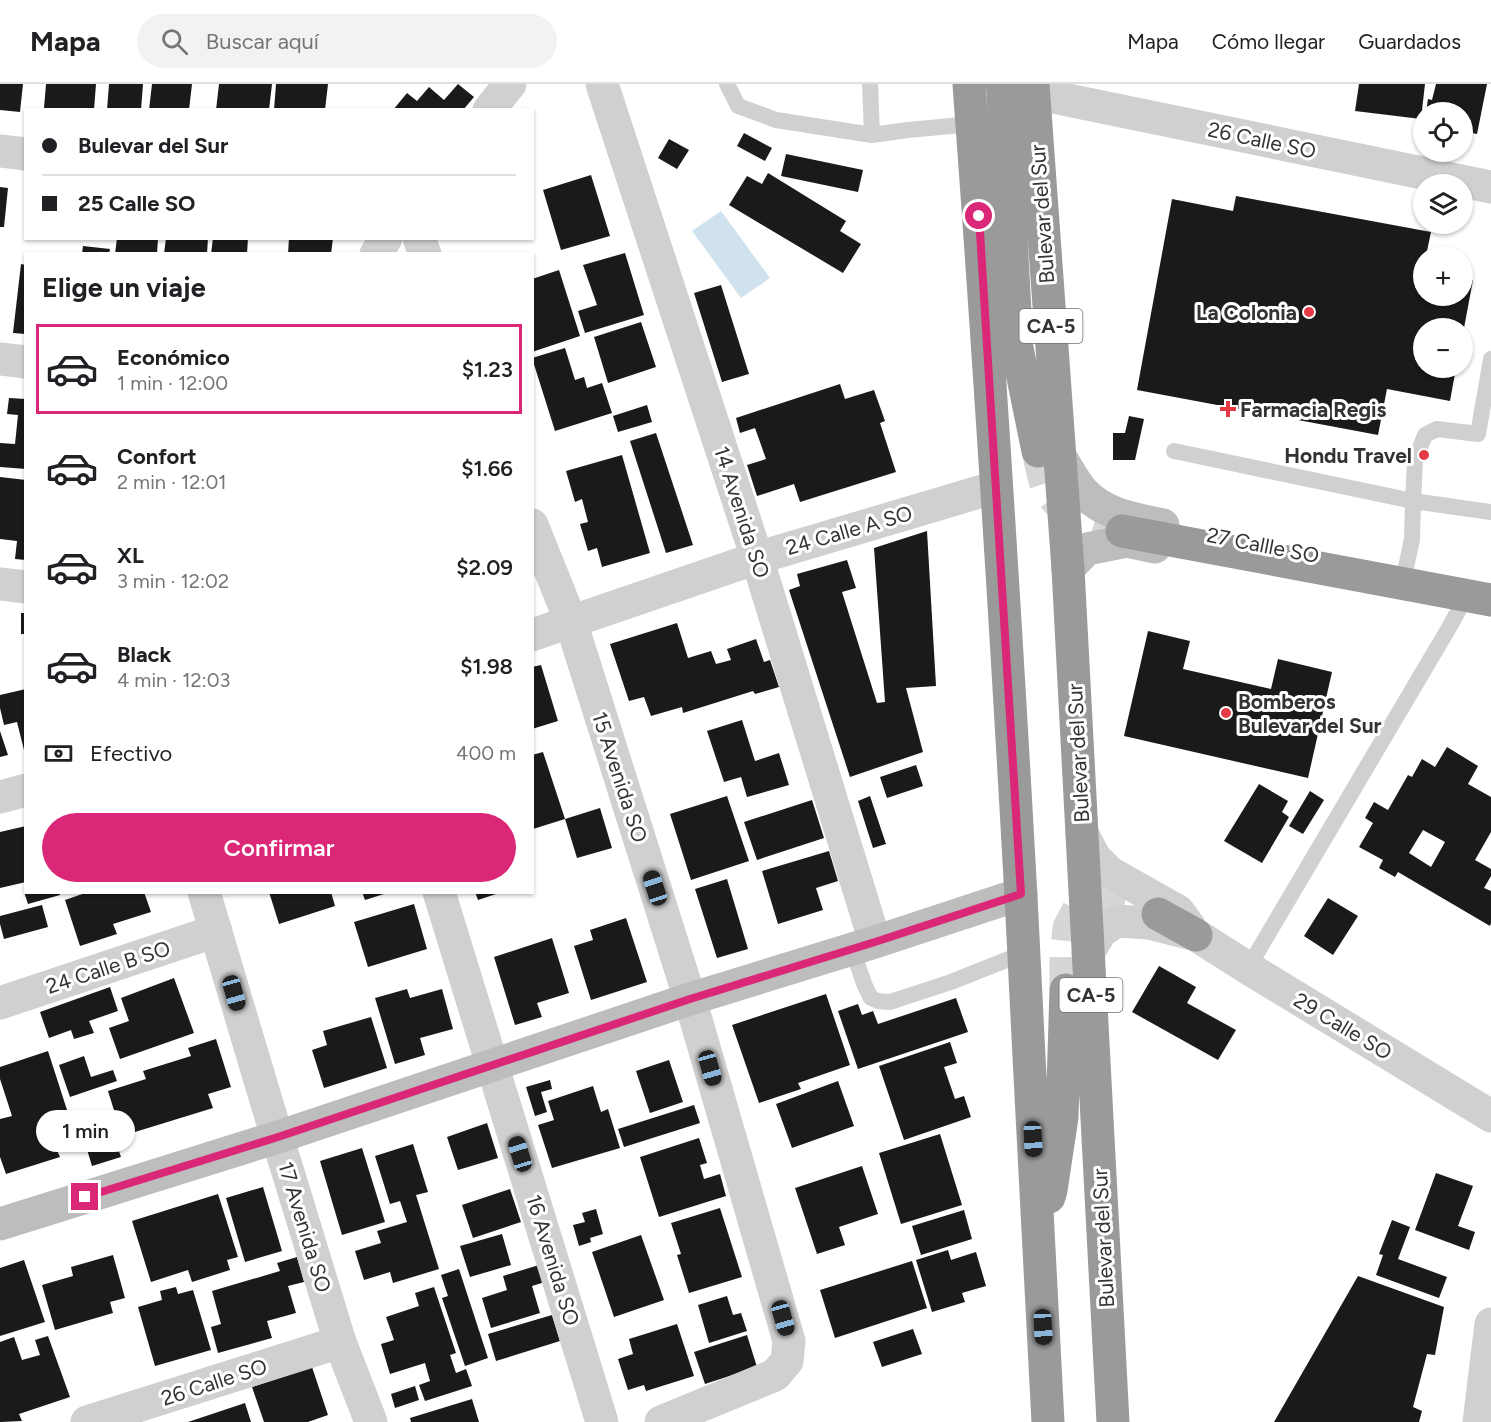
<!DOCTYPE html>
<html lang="es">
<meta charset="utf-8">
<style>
body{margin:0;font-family:Figtree,sans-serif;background:#f2f2f2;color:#202124;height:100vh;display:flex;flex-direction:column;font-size:22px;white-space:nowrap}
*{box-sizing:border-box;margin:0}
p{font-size:20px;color:#757577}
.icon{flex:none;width:33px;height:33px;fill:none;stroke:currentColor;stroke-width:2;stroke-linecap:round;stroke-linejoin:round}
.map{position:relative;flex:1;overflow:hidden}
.details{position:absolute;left:24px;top:168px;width:510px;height:642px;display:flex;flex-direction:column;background:#fff;border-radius:0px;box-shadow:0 2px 4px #0004}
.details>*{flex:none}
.banner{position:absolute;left:24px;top:24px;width:510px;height:132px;border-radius:0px;box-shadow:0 2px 4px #0004;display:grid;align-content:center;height:132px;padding:0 18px;background:#fff}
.tools{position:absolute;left:1413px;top:18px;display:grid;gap:12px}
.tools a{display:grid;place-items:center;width:60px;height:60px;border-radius:50%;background:#fff;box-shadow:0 2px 4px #0004;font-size:30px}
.end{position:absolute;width:27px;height:27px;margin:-14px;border:8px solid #db2777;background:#fff;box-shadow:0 0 0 3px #fff}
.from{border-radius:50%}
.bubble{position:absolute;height:42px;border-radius:21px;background:#fff;box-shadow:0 2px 4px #0004;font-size:20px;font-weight:600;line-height:42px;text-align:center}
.car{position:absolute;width:18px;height:36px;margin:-18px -9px;border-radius:8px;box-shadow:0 0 4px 2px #0007;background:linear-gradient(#222 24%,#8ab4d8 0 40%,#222 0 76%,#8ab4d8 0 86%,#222 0)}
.banner b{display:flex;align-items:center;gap:21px;height:57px;font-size:22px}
.banner b+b{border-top:2px solid #e0e0e0}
.banner i{width:15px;height:15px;background:#202124}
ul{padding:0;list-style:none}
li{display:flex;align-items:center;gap:18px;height:90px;margin:0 12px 9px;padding:0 6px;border:3px solid transparent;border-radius:0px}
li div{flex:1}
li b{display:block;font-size:22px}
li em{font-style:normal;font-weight:600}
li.current{border-color:#db2777}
li>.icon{width:54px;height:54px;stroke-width:1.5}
h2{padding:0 18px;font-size:27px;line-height:72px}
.pay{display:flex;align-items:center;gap:15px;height:66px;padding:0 18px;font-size:22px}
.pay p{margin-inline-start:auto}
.action{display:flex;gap:12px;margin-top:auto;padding:12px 18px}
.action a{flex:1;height:69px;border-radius:36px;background:#db2777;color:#fff;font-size:24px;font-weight:600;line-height:69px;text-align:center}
header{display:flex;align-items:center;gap:36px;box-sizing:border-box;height:84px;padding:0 30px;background:#fff;border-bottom:2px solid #e0e0e0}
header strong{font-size:28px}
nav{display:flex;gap:33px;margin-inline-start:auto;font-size:21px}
.search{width:420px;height:54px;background:#f2f2f2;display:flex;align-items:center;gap:15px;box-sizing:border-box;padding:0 21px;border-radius:33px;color:#757577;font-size:22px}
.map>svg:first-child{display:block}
.water{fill:#cfe2ee}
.building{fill:#1a1a1a;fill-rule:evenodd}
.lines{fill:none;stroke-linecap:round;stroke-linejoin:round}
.highway-tunnel{stroke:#d6d6d6;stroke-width:33;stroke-dasharray:33 16;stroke-linecap:butt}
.lane{stroke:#d0d0d0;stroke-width:16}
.street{stroke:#d0d0d0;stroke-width:33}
.secondary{stroke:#bdbdbd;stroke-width:33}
.highway{stroke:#9a9a9a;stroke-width:33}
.route{stroke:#db2777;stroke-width:8}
.poi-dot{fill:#e63946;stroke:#fff;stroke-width:2}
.labels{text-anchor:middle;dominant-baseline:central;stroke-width:6;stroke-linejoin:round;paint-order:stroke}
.shield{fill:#fff;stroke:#707070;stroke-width:1.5}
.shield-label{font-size:20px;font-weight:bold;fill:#333}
.street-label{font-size:21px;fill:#333;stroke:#fff}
.poi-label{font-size:21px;font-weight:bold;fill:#333;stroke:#fff;text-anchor:end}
</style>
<header>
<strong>Mapa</strong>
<div class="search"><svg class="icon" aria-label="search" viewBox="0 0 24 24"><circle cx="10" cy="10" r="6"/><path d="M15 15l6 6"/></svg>Buscar aquí</div>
<nav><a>Mapa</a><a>Cómo llegar</a><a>Guardados</a></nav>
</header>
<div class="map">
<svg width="1491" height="1338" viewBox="0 0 1491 1338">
<rect width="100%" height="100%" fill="#fff"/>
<!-- water -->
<path class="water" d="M721,127L770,194L741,214L692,147Z"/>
<!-- building -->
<path class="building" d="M0,0H23L20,28L0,26Z
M46,0H96L94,26H57L44,24Z
M109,0H143L141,26H107Z
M152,0H192L189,26H149Z
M219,0H272L269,26H216Z
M276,0H328L325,26H274Z
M458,0L474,13L463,26H393L407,9L417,17L429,3L444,16Z
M1359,0H1425L1421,35L1355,27Z
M1436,0H1487L1477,50L1462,47V28H1426L1428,15L1432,16Z
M744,49L772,64L765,77L737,62Z
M669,55L689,66L677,85L658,74Z
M786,70L863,86L858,108L781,92Z
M768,89L846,137L840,147L861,160L843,189L729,121L747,92L762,100Z
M591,91L610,152L561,166L543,106Z
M0,103L8,104L4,143H0Z
M1236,112L1431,148L1426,172H1424V212H1462V194L1473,196L1464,244H1424V284H1456L1450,317L1387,305L1378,351L1137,306L1172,115L1233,127Z
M117,154H158L157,170H115Z
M166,154H208L207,170H164Z
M213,154H248L247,170H211Z
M289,154H333L331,170H288Z
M83,162L110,165L109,170H82Z
M625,169L644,231L585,249L578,227L597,221L583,181Z
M21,180L26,181V250L13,249Z
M559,186L580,252L532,268V243L534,242L532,236V195Z
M721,201L749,290L722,298L694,209Z
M641,238L656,283L608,299L594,253Z
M565,264L575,296L584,293L587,304L602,299L612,329L555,347L532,274Z
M840,300L845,315L874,306L885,337L880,339L896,388L800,418L794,400L757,412L747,381L766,375L755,344L740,349L736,334Z
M9,314L26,315V385L0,383V359L15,360L18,331L7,330Z
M647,321L652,338L618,348L613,332Z
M1129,332L1144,335L1135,376H1113V349H1125Z
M656,349L693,461L666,469L630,357Z
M622,371L650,469L602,483L597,464L588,467L580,440L588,438L582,415L575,418L566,387Z
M0,393L26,396V476L15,475L17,457L0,455Z
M927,447L936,602L906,604L923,668L850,693L789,506L800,502L797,490L847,476L856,504L842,508L877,619L885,618L874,464Z
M21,529H26V550H21Z
M677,539L688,574L711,567L716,580L731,576L727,565L756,555L764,578L770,576L779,603L755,610L753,607L683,629L682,623L651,632L644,613L629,617L610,560Z
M1148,547L1190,557L1183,585L1271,605L1278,575L1332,588L1308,694L1124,652Z
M541,581L558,637L532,645V583Z
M26,605V670H25L17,638L4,641L0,624V611Z
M742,636L755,677L779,669L789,701L747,713L741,693L724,698L707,647Z
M0,647L8,671L0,673Z
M1447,663L1478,682L1468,700L1491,713V748L1475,776L1491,785V792L1484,804L1491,807V839L1490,842L1398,788L1395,793L1379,784L1383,776L1359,763L1373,739L1365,734L1374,718L1388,726L1408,691L1412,693L1422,675L1435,683ZM1423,746L1445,758L1431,783L1409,769Z
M543,668L565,735L533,745L532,671Z
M916,681L923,702L887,714L880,693Z
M1259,700L1288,717L1282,728L1289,733L1262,779L1224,757Z
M1310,707L1324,716L1303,750L1289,742Z
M727,712L749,777L691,796L670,730Z
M870,712L886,760L873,764L858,717Z
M812,716L824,754L757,776L744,738Z
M600,724L612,764L577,774L565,735Z
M26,742V798L0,804V748Z
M829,767L838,797L816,804L823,826L778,840L762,787Z
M727,795L748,865L717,874L695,805Z
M24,808H60V811L28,820Z
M88,808H144L151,828L113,840L117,850L80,862L65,816Z
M269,808H331L335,822L279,840Z
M362,808H387V809L365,816Z
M475,808H499V809L478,816Z
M1328,814L1358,832L1333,871L1304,852Z
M414,820L427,865L368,883L354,838Z
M42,821L48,843L4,855L0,840V832Z
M626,834L647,898L591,916L574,862L593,856L590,846Z
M552,854L569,909L537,919L542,933L515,941L494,873Z
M1159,882L1196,903L1187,919L1236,946L1218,976L1132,928Z
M174,894L194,949L120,975L109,944L129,937L121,914Z
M110,903L118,927L89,937L94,949L74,955L71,946L49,954L40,928Z
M407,905L410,914L442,905L453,945L420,954L425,971L395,980L375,914Z
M826,910L850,981L798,999L801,1005L759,1019L732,941Z
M956,914L968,948L858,985L838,927L858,920L862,931L873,927L878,940Z
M371,933L387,984L324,1004L312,966L327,961L323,947Z
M216,955L231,1003L208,1010L213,1024L122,1052L108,1007L146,995L143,987L191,972L188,964Z
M950,958L957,979L944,983L955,1015L964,1012L971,1033L904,1056L879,982Z
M48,967L77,1057L56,1064L60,1073L6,1090L0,1073V1035L12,1032L0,995V983Z
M84,972L91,993L113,986L117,997L70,1013L59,981Z
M669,976L683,1018L650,1029L636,987Z
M550,996L552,1005L541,1008L547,1028L535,1032L526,1003Z
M838,997L854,1042L792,1064L776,1020Z
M593,1002L601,1028L608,1025L620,1064L552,1084L538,1041L554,1036L548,1017Z
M694,1021L700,1039L624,1063L618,1045Z
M487,1039L498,1074L458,1086L447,1053Z
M113,1050L121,1073L92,1082L85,1059Z
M940,1050L962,1121L901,1140L879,1069Z
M699,1054L707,1079L700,1081L704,1095L720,1090L726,1112L659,1133L640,1073Z
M413,1060L428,1108L416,1111L439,1185L393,1199L390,1188L364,1196L355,1167L381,1159L377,1147L407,1138L400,1117L390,1120L375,1072Z
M362,1064L385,1138L342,1151L320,1077Z
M862,1082L878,1130L839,1143L845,1161L817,1170L795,1104Z
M1436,1089L1473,1102L1458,1142L1475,1148L1469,1166L1415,1146Z
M263,1103L282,1167L245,1178L226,1114Z
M510,1105L521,1138L473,1154L462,1121Z
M218,1110L238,1173L227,1176L230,1186L192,1198L188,1186L151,1198L132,1137Z
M720,1124L742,1193L689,1209L677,1171L681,1170L671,1139Z
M596,1125L603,1150L590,1154L591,1158L579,1162L573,1141L585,1138L582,1129Z
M964,1126L972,1155L921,1171L912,1142Z
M1392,1136L1410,1143L1398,1175L1447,1193L1439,1214L1376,1191L1383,1171L1379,1170Z
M502,1150L511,1181L470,1193L460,1162Z
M641,1151L664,1216L614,1233L592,1168Z
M948,1166L951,1176L976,1168L986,1202L962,1209L965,1218L932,1228L916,1176Z
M113,1171L125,1214L110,1218L113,1229L55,1246L42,1201L73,1192L71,1183Z
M297,1173L304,1198L288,1202L296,1229L267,1237L272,1254L218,1269L211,1243L221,1240L212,1207L280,1187L277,1179Z
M24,1176L45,1238L0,1252V1184Z
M912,1177L927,1224L835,1254L820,1206Z
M539,1181L545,1198L532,1202L540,1229L491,1244L482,1214L507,1206L503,1192Z
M459,1185L488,1274L465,1282L442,1214L448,1212L441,1191Z
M1358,1192L1444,1223L1435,1271L1427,1270L1413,1323L1422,1327L1419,1338H1274Z
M176,1203L178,1210L193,1206L211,1266L155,1282L138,1223L162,1216L160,1207Z
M434,1203L456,1269L450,1271L456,1289L466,1285L472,1302L425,1317L419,1301L430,1297L425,1279L390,1290L381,1260L394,1256L386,1233L419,1222L415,1209Z
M727,1212L733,1231L741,1229L747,1247L709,1259L698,1221Z
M552,1231L560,1257L496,1277L488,1250Z
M677,1240L694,1292L646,1307L644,1301L628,1306L618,1275L633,1270L629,1255Z
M913,1245L922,1270L882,1283L873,1258Z
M747,1251L757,1283L705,1300L694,1268Z
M48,1252L70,1313L19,1330L22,1337L0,1338V1258L14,1253L22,1276L40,1271L35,1256Z
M312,1283L328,1331L308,1338H264L252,1303Z
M415,1302L419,1316L395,1324L391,1310Z
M472,1315L479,1338H411L410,1334Z
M245,1319L251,1338H188Z"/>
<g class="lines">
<!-- highway-tunnel -->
<path class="highway-tunnel" d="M1038,367C1041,378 1044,400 1050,408C1066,433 1096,439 1122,447
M1066,906V871L1069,844L1079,825L1093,819L1114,817L1137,820L1158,830"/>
<!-- lane -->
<path class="lane" d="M727,0L738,22L776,36L872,51L908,46L972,40
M870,0L872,51
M1174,367L1413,417L1415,377L1425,351L1437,345L1478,350L1491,275
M1405,488L1412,455L1413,417L1491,428
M852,865L865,902L871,914L878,917L890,918L951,898L1024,869
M1248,884L1450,542L1462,520"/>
<!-- street -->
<path class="street" d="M602,0L757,474L875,858
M1034,9L1491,103
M489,26L510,0
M0,67L26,70
M419,154L425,170
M376,170L386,154
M0,275L26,278
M532,441L571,538L690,915L789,1257L787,1277L775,1291L661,1338
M0,500L26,503
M532,551L757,474L996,403
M0,713L26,706
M1082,749L1095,774L1109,788L1178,827L1189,842
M204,808L265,1013L340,1258L371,1338
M439,808L602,1338
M1088,869L1101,847L1117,837L1149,839L1196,851L1248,884L1491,1032
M0,919L216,847
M87,1338L340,1258
M1479,1338L1491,1240"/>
<!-- secondary -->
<path class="secondary" d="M1060,373C1068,385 1075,399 1084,409C1105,431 1135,435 1163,441
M1068,485L1087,465L1127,457L1155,463
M0,1140L278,1053L690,915L875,858L1021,810"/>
<!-- highway -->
<path class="highway" d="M969,0C989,271 1006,542 1021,813C1030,988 1038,1163 1048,1338
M1002,0L1003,8L1017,264L1038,367
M1033,0L1068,485L1113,1338
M1122,447L1491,516
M1158,830L1196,851
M1049,1113L1051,1106L1062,1033L1066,906"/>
</g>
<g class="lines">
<!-- route -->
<path class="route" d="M85,1113L278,1053L690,915L875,858L1021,810L979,132"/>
</g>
<!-- markers -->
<g class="poi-dot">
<circle cx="1309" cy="228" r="6"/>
<path d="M1225 316h6v6h6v6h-6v6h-6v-6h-6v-6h6z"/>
<circle cx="1424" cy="371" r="6"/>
<circle cx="1226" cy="629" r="6"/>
</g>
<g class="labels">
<!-- shield labels -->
<g class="shield">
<rect x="1019.5" y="225" width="63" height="34" rx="4.5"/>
<rect x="1059.5" y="894" width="63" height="34" rx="4.5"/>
</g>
<g class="shield-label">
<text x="1051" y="242">CA-5</text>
<text x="1091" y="911">CA-5</text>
</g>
<!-- street labels -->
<g class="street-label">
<text transform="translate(1262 56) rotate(12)">26 Calle SO</text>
<text transform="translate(1042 130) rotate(-94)">Bulevar del Sur</text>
<text transform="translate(742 428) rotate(72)">14 Avenida SO</text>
<text transform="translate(849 446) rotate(-16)">24 Calle A SO</text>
<text transform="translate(1263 461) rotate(11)">27 Callle SO</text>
<text transform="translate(1078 669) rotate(-93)">Bulevar del Sur</text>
<text transform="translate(620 693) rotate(72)">15 Avenida SO</text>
<text transform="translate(108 883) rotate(-18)">24 Calle B SO</text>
<text transform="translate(1343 942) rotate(31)">29 Calle SO</text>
<text transform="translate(305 1143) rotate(73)">17 Avenida SO</text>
<text transform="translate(1103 1154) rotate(-93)">Bulevar del Sur</text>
<text transform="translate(553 1176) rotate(73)">16 Avenida SO</text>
<text transform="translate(214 1298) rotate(-18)">26 Calle SO</text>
</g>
<!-- poi labels -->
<g class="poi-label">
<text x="1297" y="228">La Colonia</text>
<text x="1240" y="325" text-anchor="start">Farmacia Regis</text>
<text x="1412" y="371">Hondu Travel</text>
<text x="1238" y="617" text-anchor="start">Bomberos<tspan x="1238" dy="24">Bulevar del Sur</tspan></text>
</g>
</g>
</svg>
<div class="tools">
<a><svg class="icon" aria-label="locate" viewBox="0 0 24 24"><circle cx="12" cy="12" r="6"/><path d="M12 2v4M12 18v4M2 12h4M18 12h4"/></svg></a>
<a><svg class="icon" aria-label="layers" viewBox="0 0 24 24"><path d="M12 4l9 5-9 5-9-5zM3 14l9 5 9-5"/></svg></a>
<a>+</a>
<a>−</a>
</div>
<i class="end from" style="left:979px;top:132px"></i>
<i class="end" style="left:85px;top:1113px"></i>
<div class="bubble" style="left:36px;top:1026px;width:99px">1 min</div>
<i class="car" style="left:655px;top:804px;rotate:342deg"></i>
<i class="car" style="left:234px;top:909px;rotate:164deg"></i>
<i class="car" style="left:710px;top:984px;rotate:164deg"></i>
<i class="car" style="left:1033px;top:1055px;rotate:177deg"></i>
<i class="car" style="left:520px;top:1070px;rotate:343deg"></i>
<i class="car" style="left:783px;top:1234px;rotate:164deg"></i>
<i class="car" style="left:1043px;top:1243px;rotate:177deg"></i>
<div class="banner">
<b><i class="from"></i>Bulevar del Sur</b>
<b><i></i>25 Calle SO</b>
</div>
<section class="details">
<h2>Elige un viaje</h2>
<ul>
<li class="current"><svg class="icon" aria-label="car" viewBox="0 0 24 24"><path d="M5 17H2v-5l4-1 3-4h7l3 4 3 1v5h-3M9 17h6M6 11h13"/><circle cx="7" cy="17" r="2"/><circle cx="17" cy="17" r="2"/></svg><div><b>Económico</b><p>1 min · 12:00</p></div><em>$1.23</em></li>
<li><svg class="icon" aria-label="car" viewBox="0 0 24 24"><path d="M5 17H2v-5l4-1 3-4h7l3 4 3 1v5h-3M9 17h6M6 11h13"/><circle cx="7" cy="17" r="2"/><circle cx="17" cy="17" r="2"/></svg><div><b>Confort</b><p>2 min · 12:01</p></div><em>$1.66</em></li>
<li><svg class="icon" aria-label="car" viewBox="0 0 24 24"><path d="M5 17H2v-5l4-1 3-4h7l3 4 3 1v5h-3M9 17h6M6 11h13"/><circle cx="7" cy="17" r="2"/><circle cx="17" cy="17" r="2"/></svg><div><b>XL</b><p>3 min · 12:02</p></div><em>$2.09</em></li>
<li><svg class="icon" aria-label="car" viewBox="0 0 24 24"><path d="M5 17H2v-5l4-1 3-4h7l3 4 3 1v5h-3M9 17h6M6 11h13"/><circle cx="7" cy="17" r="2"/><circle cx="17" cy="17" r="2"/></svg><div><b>Black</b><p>4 min · 12:03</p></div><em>$1.98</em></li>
</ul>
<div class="pay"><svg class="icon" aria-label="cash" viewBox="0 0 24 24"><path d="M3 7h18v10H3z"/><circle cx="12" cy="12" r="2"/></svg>Efectivo<p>400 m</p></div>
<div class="action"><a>Confirmar</a></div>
</section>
</div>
